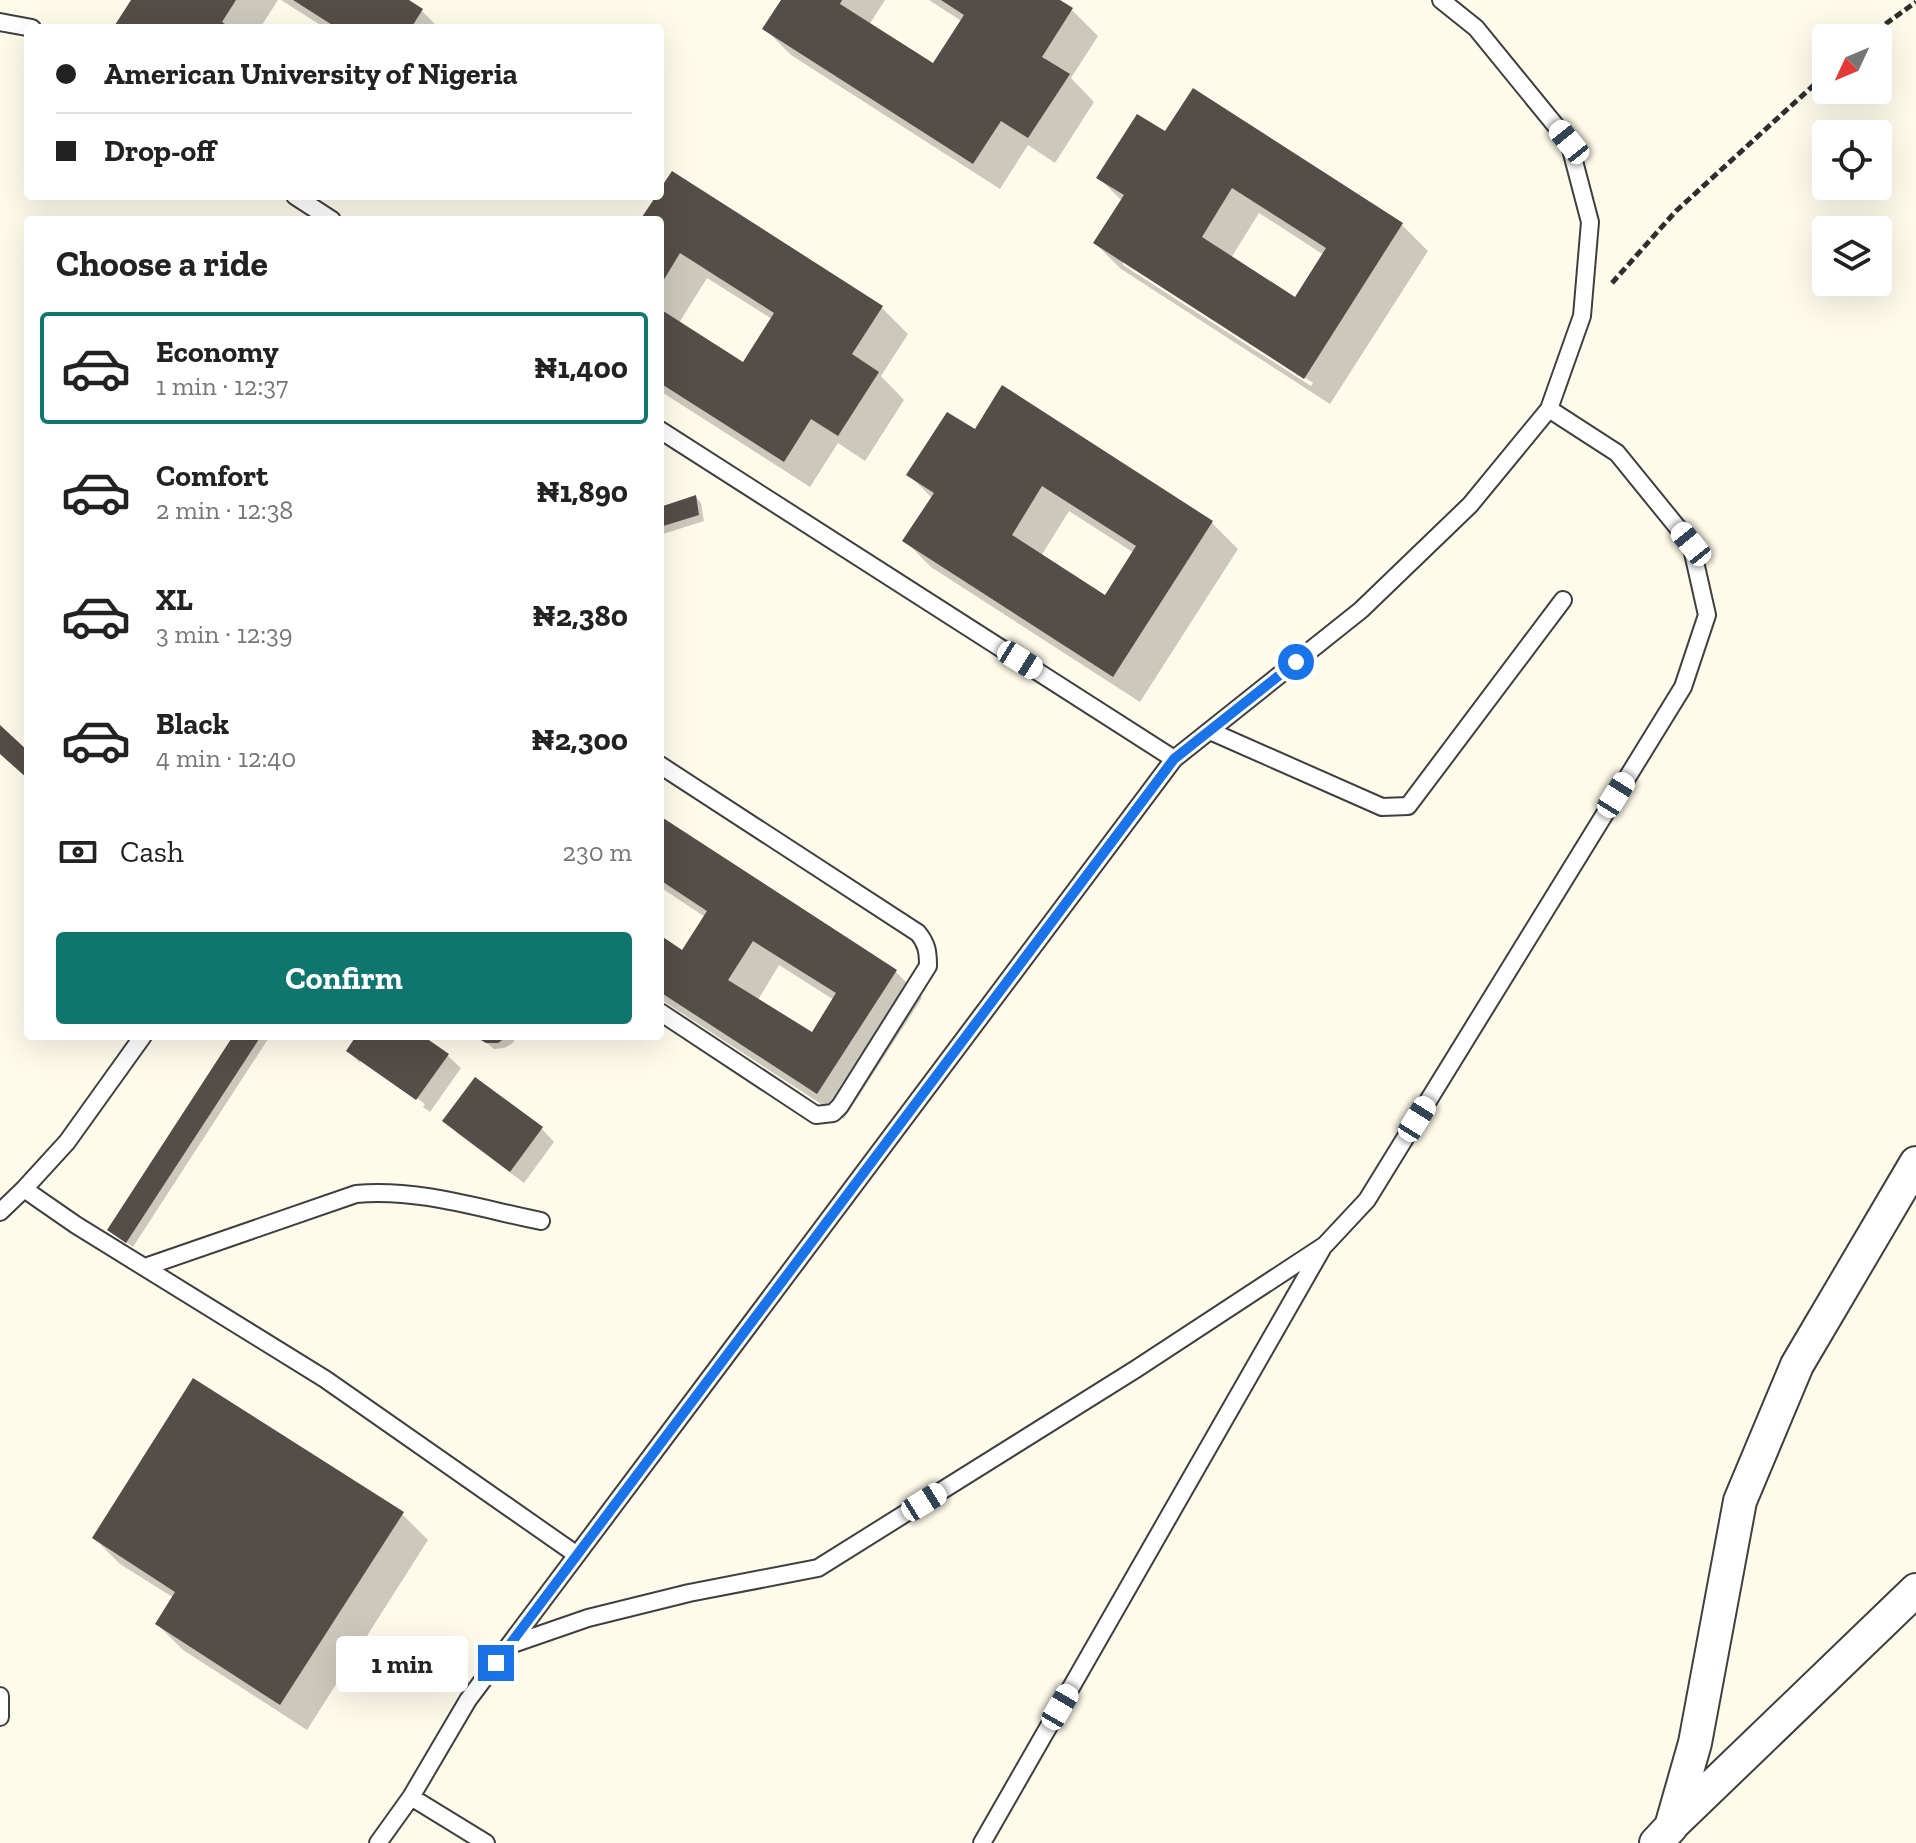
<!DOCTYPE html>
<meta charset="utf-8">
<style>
body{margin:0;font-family:"Zilla Slab",serif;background:#f6f6f6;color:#222;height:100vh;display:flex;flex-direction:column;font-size:30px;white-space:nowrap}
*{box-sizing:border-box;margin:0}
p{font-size:26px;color:#767676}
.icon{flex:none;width:44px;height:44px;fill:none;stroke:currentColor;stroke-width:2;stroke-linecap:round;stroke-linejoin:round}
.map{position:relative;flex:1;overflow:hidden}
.panel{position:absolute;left:24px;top:216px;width:640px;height:824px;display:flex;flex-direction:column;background:#fff;border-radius:8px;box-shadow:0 8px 32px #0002}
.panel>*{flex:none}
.banner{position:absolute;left:24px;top:24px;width:640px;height:176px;border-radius:8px;box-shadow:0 8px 32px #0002;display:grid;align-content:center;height:176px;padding:0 32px;background:#fff}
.needle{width:52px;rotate:226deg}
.fabs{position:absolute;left:1812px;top:24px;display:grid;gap:16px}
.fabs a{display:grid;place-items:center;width:80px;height:80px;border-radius:8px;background:#fff;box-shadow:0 8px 32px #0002;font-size:40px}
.end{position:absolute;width:36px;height:36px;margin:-18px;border:10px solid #1a73e8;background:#fff;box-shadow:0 0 0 4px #fff}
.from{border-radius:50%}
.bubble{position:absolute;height:56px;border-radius:8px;background:#fff;box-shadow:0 8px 32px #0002;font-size:26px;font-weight:700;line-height:56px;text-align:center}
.car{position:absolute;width:24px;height:48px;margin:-24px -12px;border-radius:10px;box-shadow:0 0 6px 2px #0007;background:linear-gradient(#fff 24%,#345 0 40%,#fff 0 76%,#345 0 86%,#fff 0)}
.banner b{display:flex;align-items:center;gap:28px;height:76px;font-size:30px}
.banner b+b{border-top:2px solid #e0e0e0}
.banner i{width:20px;height:20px;background:#222}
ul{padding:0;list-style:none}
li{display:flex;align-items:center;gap:24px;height:112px;margin:0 16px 12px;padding:0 16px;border:4px solid transparent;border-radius:8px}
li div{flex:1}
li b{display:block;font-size:30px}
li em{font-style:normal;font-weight:700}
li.current{border-color:#0f766e}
li>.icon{width:72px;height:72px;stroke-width:1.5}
h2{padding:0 32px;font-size:36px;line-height:96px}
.pay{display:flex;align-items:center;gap:20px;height:88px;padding:0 32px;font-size:30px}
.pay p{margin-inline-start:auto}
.action{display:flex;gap:16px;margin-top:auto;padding:16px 32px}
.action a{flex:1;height:92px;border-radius:8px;background:#0f766e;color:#fff;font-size:32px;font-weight:700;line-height:92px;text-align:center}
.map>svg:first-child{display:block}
.shadow{fill:#0003;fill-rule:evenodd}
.building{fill:#544d48;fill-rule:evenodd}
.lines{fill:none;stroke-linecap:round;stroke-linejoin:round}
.lane-casing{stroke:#3f3f3f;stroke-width:20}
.street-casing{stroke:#3f3f3f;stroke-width:36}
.path{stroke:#2e2e2e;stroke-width:5;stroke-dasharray:8 4;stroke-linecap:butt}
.lane{stroke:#fff;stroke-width:16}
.street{stroke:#fff;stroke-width:32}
.route{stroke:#1a73e8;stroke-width:10}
</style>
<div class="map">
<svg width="1916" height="1843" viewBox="0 0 1916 1843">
<rect width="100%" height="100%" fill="#fffbeb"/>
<!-- shadow -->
<path class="shadow" d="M133,0H278L260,28H115Z
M281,0H405L422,11L439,28H325Z
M783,0H885L869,25L934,66L963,22L929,0H1056L1072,10L1098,36L1071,78L1094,102L1055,163L1028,145L1000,189L791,55L765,29Z
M1193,91L1402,225L1428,251L1330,404L1121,269L1095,243L1122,201L1099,178L1165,134ZM1259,213L1324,255L1296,300L1231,258ZM1123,260L1313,383L1311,386L1123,265Z
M660,193L882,308L908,334L881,376L904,400L865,461L838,443L810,487L660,391V220H643ZM707,278L772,319L744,364L679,323Z
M1003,388L1212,523L1238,549L1140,702L931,567L905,541L932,498L909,475L975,431ZM1069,511L1134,553L1105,598L1041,556Z
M696,497L701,503L704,521L660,535V509Z
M660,818L896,972L922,998L844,1119L660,999V938L682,952L705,917L660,887ZM779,965L834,1000L813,1035L758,1000Z
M235,1036H270L133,1247L115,1235Z
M359,1036H420L448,1056L461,1068L430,1112L423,1107L425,1104L360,1059V1063L348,1051Z
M478,1036H516L513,1043L504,1048L494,1049Z
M445,1121L542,1129L554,1142L524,1183L458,1134Z
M402,1514L428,1540L307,1730L183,1650L157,1624L174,1598L120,1564L94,1538Z"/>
<!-- building -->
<path class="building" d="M131,0H236L222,22L231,28H113Z
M293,0H409L423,9L411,28H337Z
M781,0H842L840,4L933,63L964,15L941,0H1060L1073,8L1042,57L1070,74L1028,138L1001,121L973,164L762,29Z
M1193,88L1403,223L1304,379L1093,243L1124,195L1096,178L1137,114L1165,131ZM1232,188L1326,248L1295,297L1202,237Z
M672,171L883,306L852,354L879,372L838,436L811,419L784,462L660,383V309L743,362L774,313L680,253L660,286V220H640L656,196H660V189Z
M1002,385L1213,521L1113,677L902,541L934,493L906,475L947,412L975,429ZM1042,486L1136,546L1105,595L1012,535Z
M696,495L699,515L660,527V507Z
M0,725L28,751V779L0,754Z
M660,816L897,970L817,1094L660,992V935L682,950L707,911L660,880ZM753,941L836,993L812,1032L728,980Z
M233,1036H261L126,1243L107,1230Z
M356,1036H423L449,1054L416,1100L346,1051Z
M474,1036H508L498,1043H486Z
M475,1077L543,1127L510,1172L442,1121Z
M193,1378L404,1512L280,1705L155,1624L175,1592L92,1538Z"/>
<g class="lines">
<!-- lane casing -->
<g class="lane-casing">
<path id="lane" d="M0,22L32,28
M295,196L332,220
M660,430L1174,759
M1210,731L1382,807L1408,806L1563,600
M660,765L918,933C927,944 928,952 928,966L840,1106L833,1113L816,1115L660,1012
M143,1036L67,1142L24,1189L76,1225L325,1379L577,1555
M0,1212L24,1189
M145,1267L356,1194C418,1188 481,1209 541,1221
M510,1645L588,1618L689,1593L818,1568L1136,1369L1325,1245L1367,1200L1683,687L1707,615L1691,544L1617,453L1549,409
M0,1696V1717
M411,1797L486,1843
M378,1843L411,1797L468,1700L1174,759L1361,610L1470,505L1549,409L1582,316L1590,222L1569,142L1476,28L1441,0
M982,1843L1322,1249"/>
</g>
<!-- street casing -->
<g class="street-casing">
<path id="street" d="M1673,1824L1916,1590
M1656,1843L1671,1827L1695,1743L1740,1501L1797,1365L1916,1163"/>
</g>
<!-- path -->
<path class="path" d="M1866,38L1916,2
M1612,283L1676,211L1826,74"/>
<!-- lane -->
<use href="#lane" class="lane"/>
<!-- street -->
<use href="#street" class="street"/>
</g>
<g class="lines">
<!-- route -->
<path class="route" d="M496,1663L1174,759L1296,662"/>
</g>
</svg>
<div class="fabs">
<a><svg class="needle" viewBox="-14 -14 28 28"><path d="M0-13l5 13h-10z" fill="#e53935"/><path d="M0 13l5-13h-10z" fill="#767676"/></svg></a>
<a><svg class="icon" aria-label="locate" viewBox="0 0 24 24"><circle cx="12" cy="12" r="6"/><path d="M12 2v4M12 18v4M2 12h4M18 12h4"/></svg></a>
<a><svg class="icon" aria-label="layers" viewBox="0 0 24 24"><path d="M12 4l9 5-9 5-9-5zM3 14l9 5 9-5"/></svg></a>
</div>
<i class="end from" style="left:1296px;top:662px"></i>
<i class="end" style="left:496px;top:1663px"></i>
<div class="bubble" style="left:336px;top:1636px;width:132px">1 min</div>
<i class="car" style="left:1569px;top:142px;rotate:321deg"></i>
<i class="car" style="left:1691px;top:544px;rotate:321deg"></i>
<i class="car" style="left:1020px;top:660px;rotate:122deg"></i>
<i class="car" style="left:1616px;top:795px;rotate:32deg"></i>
<i class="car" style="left:1417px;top:1119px;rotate:32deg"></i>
<i class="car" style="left:924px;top:1502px;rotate:58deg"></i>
<i class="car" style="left:1060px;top:1707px;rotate:30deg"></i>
<div class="banner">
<b><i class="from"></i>American University of Nigeria</b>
<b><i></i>Drop-off</b>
</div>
<section class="panel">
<h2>Choose a ride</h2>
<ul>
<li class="current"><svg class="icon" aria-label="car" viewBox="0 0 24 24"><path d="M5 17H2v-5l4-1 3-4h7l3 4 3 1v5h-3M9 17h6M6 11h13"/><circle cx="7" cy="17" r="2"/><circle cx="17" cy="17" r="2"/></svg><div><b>Economy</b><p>1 min · 12:37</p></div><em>₦1,400</em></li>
<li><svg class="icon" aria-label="car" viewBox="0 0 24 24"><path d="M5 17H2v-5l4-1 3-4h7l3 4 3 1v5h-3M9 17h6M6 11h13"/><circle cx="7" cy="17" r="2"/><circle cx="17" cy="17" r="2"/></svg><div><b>Comfort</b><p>2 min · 12:38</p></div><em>₦1,890</em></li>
<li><svg class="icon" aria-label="car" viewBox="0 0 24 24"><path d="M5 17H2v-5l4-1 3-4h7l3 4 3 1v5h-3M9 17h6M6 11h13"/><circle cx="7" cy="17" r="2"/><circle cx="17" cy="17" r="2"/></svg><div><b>XL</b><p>3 min · 12:39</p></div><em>₦2,380</em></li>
<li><svg class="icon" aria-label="car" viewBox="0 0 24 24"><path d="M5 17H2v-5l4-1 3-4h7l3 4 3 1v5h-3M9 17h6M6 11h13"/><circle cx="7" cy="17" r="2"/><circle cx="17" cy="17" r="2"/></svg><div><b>Black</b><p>4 min · 12:40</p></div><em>₦2,300</em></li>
</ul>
<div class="pay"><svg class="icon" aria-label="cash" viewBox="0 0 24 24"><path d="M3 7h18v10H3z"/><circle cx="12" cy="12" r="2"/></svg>Cash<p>230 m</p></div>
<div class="action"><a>Confirm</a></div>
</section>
</div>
